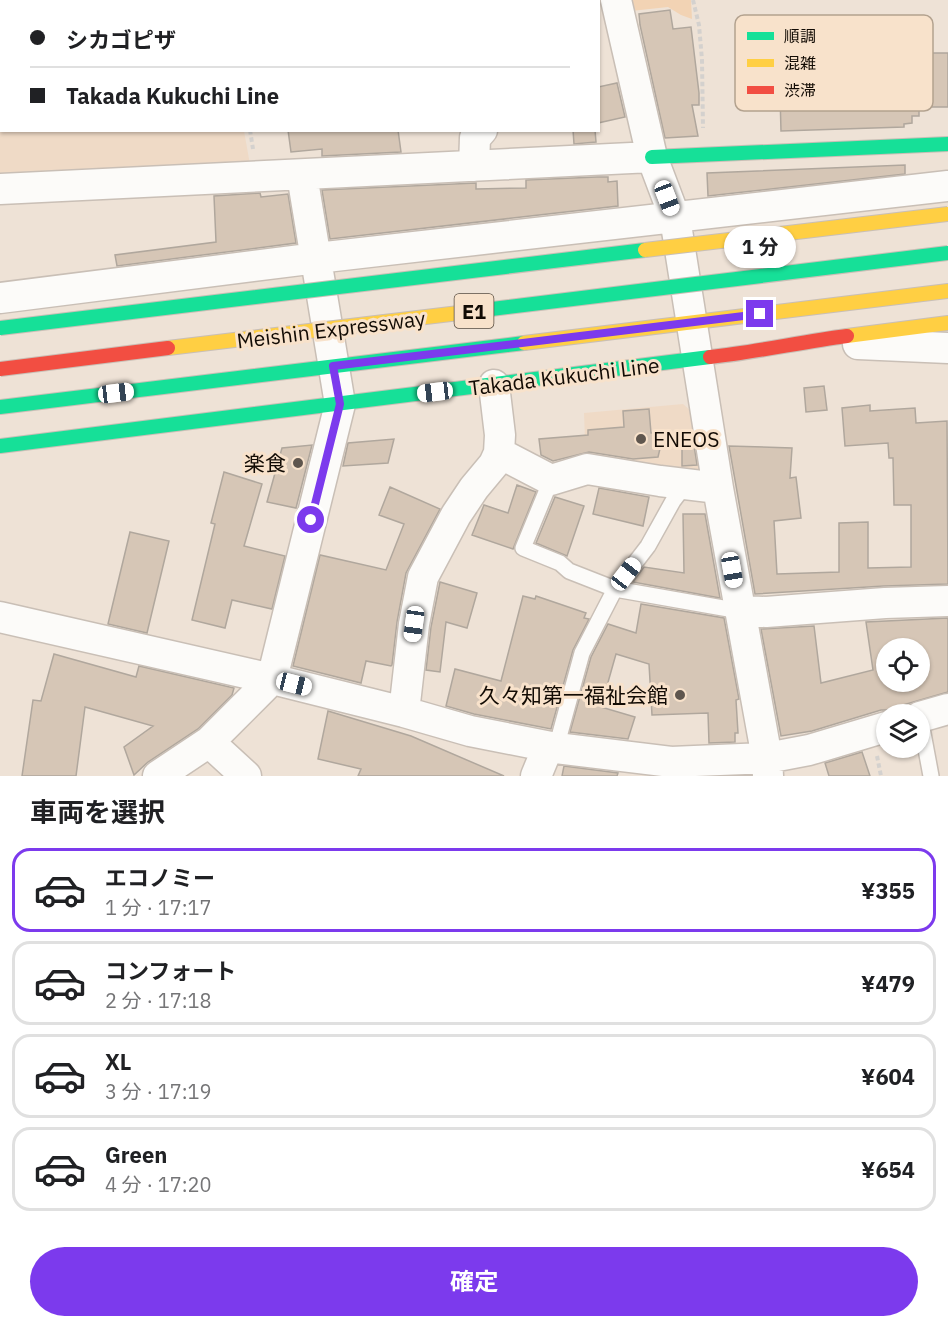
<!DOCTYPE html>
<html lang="ja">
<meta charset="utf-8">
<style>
body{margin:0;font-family:"IBM Plex Sans","Noto Sans JP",sans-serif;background:#f6f6f6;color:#202124;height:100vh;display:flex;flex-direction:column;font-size:22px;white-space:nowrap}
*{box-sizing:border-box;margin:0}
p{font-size:20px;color:#757577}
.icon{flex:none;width:33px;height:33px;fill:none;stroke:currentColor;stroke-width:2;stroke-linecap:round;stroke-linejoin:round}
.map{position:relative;height:776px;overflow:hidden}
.side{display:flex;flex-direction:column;background:#fff;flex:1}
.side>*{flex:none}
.top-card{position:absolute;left:0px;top:0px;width:600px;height:132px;box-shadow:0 2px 4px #0004;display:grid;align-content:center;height:132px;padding:0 30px;background:#fff}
.controls{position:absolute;left:876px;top:638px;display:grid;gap:12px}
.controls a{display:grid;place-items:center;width:54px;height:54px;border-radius:50%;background:#fff;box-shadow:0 2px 4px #0004;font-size:30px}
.end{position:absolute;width:27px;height:27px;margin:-14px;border:8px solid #7c3aed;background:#fff;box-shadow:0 0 0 3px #fff}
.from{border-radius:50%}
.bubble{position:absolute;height:42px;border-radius:21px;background:#fff;box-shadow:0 2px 4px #0004;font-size:20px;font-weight:700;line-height:42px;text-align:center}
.car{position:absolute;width:18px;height:36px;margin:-18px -9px;border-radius:8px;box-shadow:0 0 4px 2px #0007;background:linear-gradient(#fff 24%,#345 0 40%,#fff 0 76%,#345 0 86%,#fff 0)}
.top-card b{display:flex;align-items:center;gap:21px;height:57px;font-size:22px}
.top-card b+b{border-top:2px solid #e0e0e0}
.top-card i{width:15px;height:15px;background:#202124}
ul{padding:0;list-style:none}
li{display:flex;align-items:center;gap:18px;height:84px;margin:0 12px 9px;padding:0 18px;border:3px solid #e0e0e0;border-radius:18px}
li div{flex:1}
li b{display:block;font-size:22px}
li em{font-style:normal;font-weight:700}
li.active{border-color:#7c3aed}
li>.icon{width:54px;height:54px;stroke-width:1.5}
h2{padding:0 30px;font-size:27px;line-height:72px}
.button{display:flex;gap:12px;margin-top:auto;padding:12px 30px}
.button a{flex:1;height:69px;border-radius:36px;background:#7c3aed;color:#fff;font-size:24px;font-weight:700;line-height:69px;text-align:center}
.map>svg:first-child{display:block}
.built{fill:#efdac6}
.green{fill:#f2d3b4}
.building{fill:#d6c6b6;stroke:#b0a79d;stroke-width:1.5;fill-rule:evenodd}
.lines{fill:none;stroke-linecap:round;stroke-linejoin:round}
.lane-casing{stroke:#c9bfb6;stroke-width:18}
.street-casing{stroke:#c9bfb6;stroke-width:33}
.fast-casing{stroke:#c9bfb6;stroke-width:16}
.slow-casing{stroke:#c9bfb6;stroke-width:16}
.jam-casing{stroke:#c9bfb6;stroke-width:16}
.path{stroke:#d4d1ce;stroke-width:4;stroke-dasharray:4.5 3;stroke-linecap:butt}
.lane{stroke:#fcfbf9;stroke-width:15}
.street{stroke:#fcfbf9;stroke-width:30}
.fast{stroke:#16e098;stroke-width:14}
.slow{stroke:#ffcf43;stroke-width:14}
.jam{stroke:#f24e42;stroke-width:14}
.fast-bridge-casing{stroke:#c9bfb6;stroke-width:16;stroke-linecap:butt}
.slow-bridge-casing{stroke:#c9bfb6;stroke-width:16;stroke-linecap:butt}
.jam-bridge-casing{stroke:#c9bfb6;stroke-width:16;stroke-linecap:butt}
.fast-bridge{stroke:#16e098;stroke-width:14}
.slow-bridge{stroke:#ffcf43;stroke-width:14}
.jam-bridge{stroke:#f24e42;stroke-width:14}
.route{stroke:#7c3aed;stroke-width:8}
.poi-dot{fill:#5f564e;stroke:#f8e2cb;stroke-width:2}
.labels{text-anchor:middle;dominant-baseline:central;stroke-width:6;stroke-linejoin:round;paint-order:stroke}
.shield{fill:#f8e2cb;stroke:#574c40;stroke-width:1.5}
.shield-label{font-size:20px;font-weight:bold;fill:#120b04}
.street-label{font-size:21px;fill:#120b04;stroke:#f8e2cb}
.poi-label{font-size:21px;fill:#120b04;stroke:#f8e2cb;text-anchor:end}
.key{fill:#f8e2cb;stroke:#b3a28f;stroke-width:1.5}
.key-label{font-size:16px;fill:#120b04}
</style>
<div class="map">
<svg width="948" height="776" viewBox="0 0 948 776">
<rect width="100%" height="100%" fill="#eee2d6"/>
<!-- built -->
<path class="built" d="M26,0H192L193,1H16Z
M0,4H1L2,130L244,131L251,170L0,182Z
M683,404L692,412L705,474L586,466L584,413Z"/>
<!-- green -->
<path class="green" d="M628,0H691L692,19L681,15L668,7L631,11Z"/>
<!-- building -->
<path class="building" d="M670,10L673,29L691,27L699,93V105H692L698,136L665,138L640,25L639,14Z
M927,53H948V107H927Z
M861,56L863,92H919V116H912V123L904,124V127L781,131L779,58Z
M617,83L625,117L598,123V87Z
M288,130H398L401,152L322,156V149L291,152Z
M573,130H595L596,142L574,144Z
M905,165V174L708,196L707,173Z
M597,177H608V182L617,181L618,206L330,239L322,190L476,183V189L526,188V180Z
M260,193L261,197L288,194L296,243L117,266L115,255L216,242L214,196Z
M824,386L827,410L806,412L804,388Z
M870,405V411L915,408L916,423L947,421L948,584L884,586L755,594L729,446L792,448L790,478L796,477L801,518L774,521L777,574L839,572V523L868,522V568L911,567V505H894L893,458H889L888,443L845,446L842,408Z
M649,409L651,433L664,432L658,457L633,459L589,452L553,461L541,455L539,439L588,435V430L624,427L623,411Z
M394,439L388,463L343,466L348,443Z
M312,445L296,508L267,502L282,448Z
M682,445H694L697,465L682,466Z
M224,472L262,484L244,546L285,556L272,609L232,600L225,628L192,620L215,524L211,523Z
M517,485L536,492L513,549L472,535L484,505L508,513Z
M390,487L440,509L406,573L397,622L392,665L391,666L366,661L361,683L293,666L320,555L386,570L404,524L379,515Z
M599,488L649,497L643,526L593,514Z
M555,497L584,506L567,556L536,543Z
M683,514H705L720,598L633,582L644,567L684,573Z
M130,532L169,541L147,633L108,624Z
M440,582L477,593L467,628L446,622L440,672L426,670L431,627Z
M523,596L535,599L536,596L586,613L584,618L589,619L573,650L551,729L474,714L446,706L455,669L501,681Z
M641,604L724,618L739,699L736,700L738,733H735V742L709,743L708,713L652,715L649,664L616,654L601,707L635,717L628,739L570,732L591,657L608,624L636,633Z
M948,618V692L896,707L898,714L889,710H881L812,731L781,736L761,629L814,626L821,683L873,670L866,622ZM886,648H920V681H886Z
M54,654L136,677L139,666L234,688L232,695L198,729L148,762L134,775L124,747L153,726L85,707L76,776H22L33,700L41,701Z
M328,711L411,736L504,776H358L361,769L318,759Z
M862,752L870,776H829L825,763Z
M564,766L618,773L617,776H562Z"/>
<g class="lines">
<!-- lane casing -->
<g class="lane-casing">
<path id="lane" d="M551,480L523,548L560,563L569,571L615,589L740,611
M920,717L931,776
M556,748L582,653L615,589L648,546L673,501L686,484"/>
</g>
<!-- street casing -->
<g class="street-casing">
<path id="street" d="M515,0L516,2
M616,0L652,157L675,218L718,488L767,758L768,776
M420,2L424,0
M474,166L475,138L482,130
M0,189L652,157
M0,298L317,258L948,186
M858,344L948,348
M499,453L551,480L587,469L660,481L718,488
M740,611L766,612L885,603L948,601
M0,617L272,679L404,712L470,731L556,748L671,762L767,758L809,750L886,727
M404,712L414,624L423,577L456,515L474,488L494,464L499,453L500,435L494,385
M920,717L948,709
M209,742L246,776
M158,776L209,742L272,679L340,404L302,175
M536,776L548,747"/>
</g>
<!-- fast casing -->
<g class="fast-casing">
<path id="fast" d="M652,157L948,144
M0,407L524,343
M0,446L710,357"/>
</g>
<!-- slow casing -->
<g class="slow-casing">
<path id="slow" d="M847,336L948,323
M524,343L948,291"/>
</g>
<!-- jam casing -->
<g class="jam-casing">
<path id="jam" d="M710,357C756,352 801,342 847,336"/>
</g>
<!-- path -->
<path class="path" d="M198,0L199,2
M693,0L699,25L702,60L703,128
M250,130L253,149
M877,756L881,776"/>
<!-- lane -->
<use href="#lane" class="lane"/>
<!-- street -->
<use href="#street" class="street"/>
<!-- fast -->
<use href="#fast" class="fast"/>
<!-- slow -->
<use href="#slow" class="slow"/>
<!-- jam -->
<use href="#jam" class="jam"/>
<!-- fast-bridge casing -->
<g class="fast-bridge-casing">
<path id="fast-bridge" d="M459,313L948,253
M0,328L645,250"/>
</g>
<!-- slow-bridge casing -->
<g class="slow-bridge-casing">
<path id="slow-bridge" d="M645,250L948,214
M168,348L459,313"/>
</g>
<!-- jam-bridge casing -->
<g class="jam-bridge-casing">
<path id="jam-bridge" d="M0,369L168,348"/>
</g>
<!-- fast-bridge -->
<use href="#fast-bridge" class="fast-bridge"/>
<!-- slow-bridge -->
<use href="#slow-bridge" class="slow-bridge"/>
<!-- jam-bridge -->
<use href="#jam-bridge" class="jam-bridge"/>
</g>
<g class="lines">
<!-- route -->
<path class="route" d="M311,520L340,404L333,366L760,314"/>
</g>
<!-- markers -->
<g class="poi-dot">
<circle cx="641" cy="439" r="6"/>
<circle cx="298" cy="463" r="6"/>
<circle cx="680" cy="695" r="6"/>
</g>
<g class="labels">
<!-- shield labels -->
<rect class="shield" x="454.5" y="294" width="39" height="34" rx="4.5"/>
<g class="shield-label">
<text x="474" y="311">E1</text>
</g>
<!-- street labels -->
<g class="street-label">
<text transform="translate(331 329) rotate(-7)">Meishin Expressway</text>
<text transform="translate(564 376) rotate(-7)">Takada Kukuchi Line</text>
</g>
<!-- poi labels -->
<g class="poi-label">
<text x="653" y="439" text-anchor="start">ENEOS</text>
<text x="286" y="463">楽食</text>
<text x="668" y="695">久々知第一福祉会館</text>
</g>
</g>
<!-- legend -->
<rect x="735" y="15" width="198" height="96" rx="9" class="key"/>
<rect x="747" y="32" width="27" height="8" fill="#16e098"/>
<rect x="747" y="59" width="27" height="8" fill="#ffcf43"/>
<rect x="747" y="86" width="27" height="8" fill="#f24e42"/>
<g class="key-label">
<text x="784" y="42">順調</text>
<text x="784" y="69">混雑</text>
<text x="784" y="96">渋滞</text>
</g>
</svg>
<div class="controls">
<a><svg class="icon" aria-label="locate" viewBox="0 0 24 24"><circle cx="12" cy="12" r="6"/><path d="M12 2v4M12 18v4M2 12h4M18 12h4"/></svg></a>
<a><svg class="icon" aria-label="layers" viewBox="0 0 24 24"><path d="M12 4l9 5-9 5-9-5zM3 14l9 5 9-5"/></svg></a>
</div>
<i class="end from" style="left:311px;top:520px"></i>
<i class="end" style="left:760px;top:314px"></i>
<div class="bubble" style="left:724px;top:226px;width:72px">1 分</div>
<i class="car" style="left:667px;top:198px;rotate:159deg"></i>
<i class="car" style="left:435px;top:392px;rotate:263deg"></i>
<i class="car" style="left:116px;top:393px;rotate:83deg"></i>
<i class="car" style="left:732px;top:570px;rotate:170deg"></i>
<i class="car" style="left:626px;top:574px;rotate:38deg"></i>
<i class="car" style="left:414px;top:624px;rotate:188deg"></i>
<i class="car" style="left:294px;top:684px;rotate:104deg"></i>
<div class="top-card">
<b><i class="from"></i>シカゴピザ</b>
<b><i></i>Takada Kukuchi Line</b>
</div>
</div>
<section class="side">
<h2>車両を選択</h2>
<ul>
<li class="active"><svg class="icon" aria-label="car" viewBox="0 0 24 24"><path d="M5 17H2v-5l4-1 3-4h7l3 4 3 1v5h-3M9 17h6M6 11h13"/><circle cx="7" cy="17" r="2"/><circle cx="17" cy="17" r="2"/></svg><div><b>エコノミー</b><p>1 分 · 17:17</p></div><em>¥355</em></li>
<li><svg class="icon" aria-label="car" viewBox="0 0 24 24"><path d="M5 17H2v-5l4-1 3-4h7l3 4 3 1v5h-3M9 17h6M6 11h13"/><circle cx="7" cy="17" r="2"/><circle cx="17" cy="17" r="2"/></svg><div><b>コンフォート</b><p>2 分 · 17:18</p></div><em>¥479</em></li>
<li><svg class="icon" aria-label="car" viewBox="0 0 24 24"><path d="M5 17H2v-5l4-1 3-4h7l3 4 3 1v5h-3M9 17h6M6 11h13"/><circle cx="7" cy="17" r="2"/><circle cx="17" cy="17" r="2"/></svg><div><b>XL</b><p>3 分 · 17:19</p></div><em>¥604</em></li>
<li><svg class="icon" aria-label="car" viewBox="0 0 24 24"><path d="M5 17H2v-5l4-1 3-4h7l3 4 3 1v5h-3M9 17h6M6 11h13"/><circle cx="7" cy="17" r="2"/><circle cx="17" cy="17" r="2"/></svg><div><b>Green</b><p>4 分 · 17:20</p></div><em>¥654</em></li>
</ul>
<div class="button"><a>確定</a></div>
</section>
